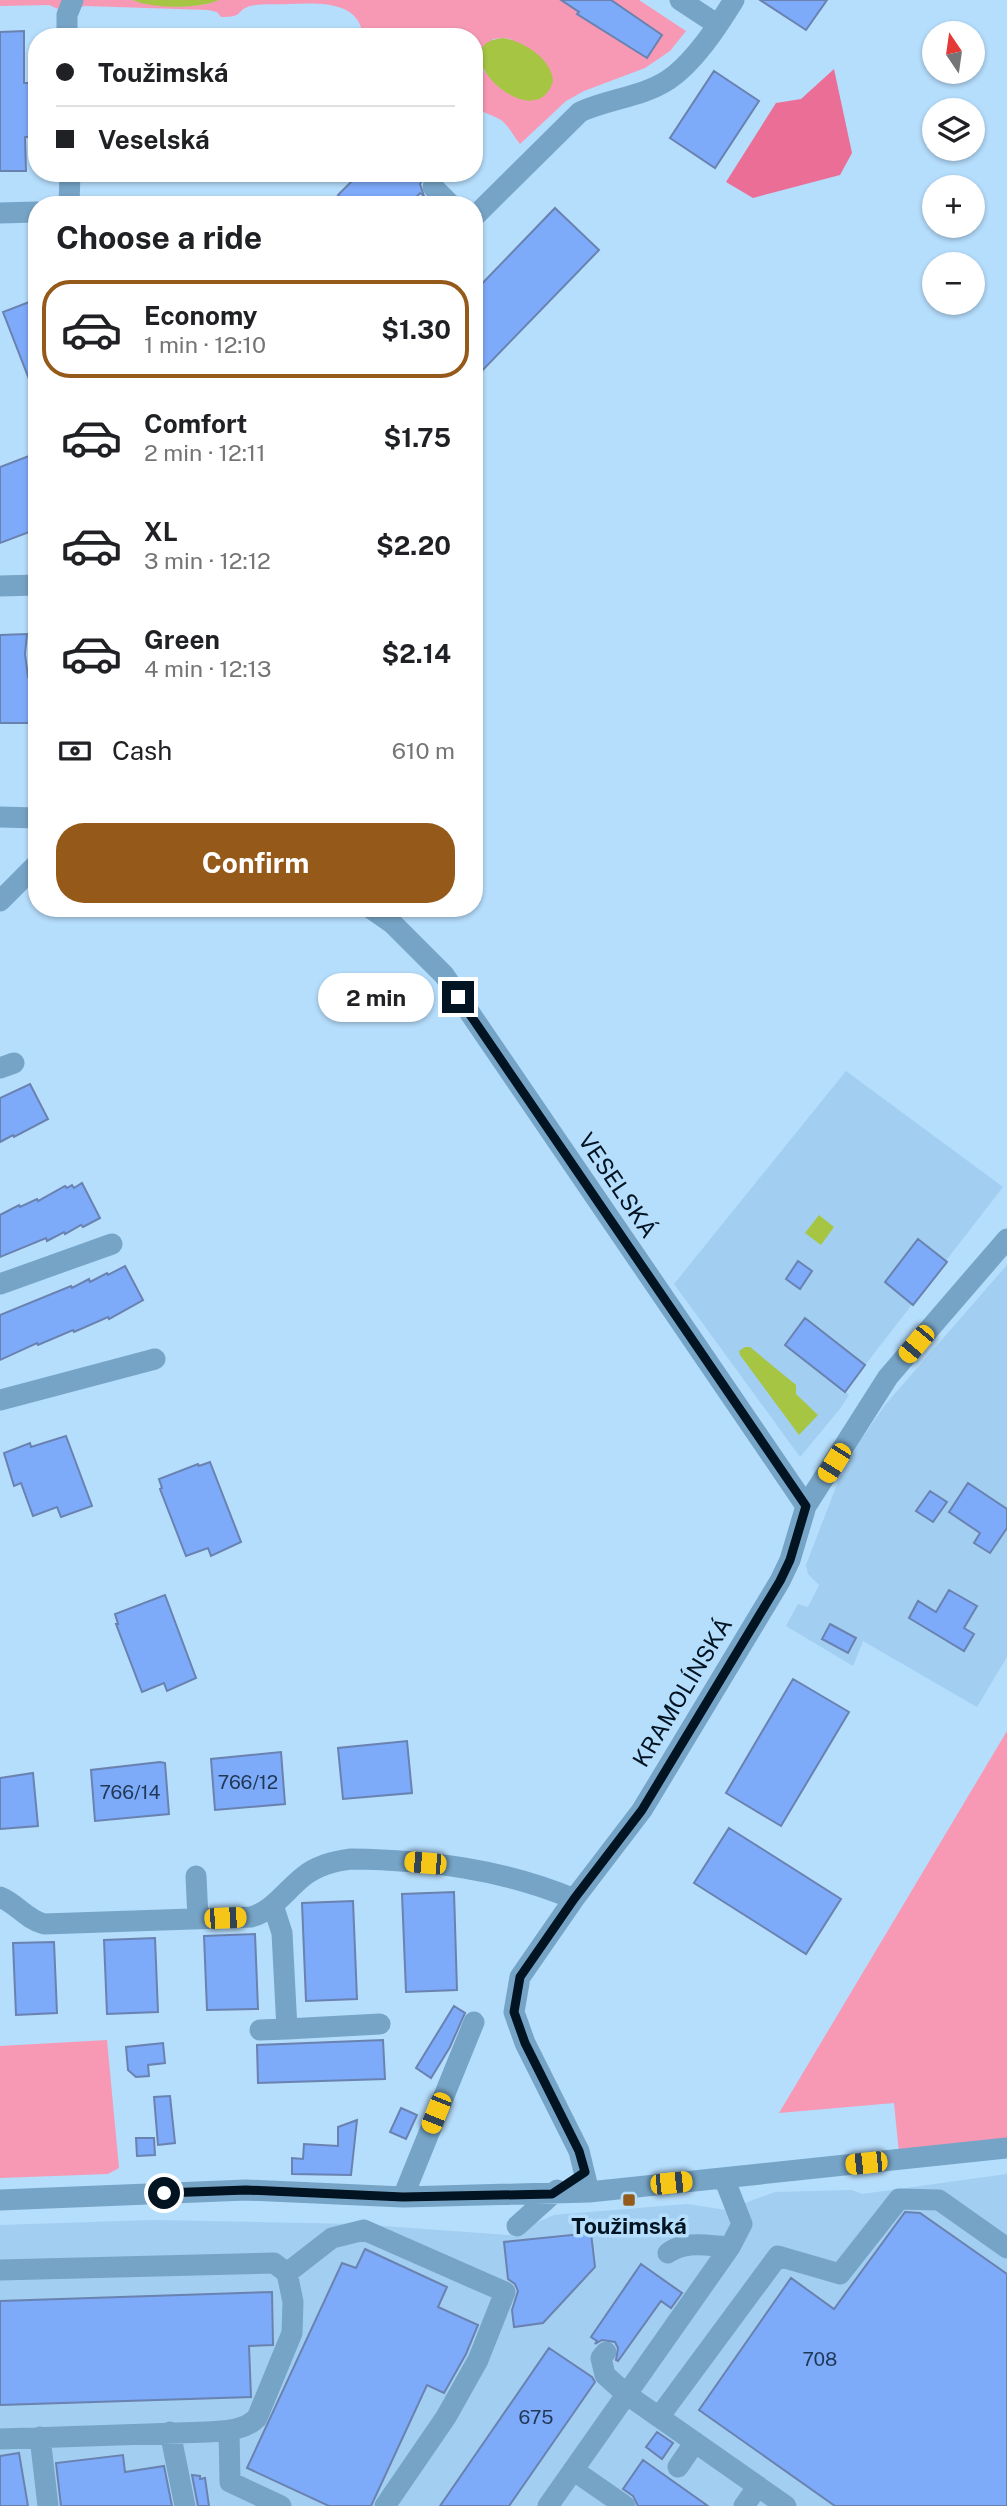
<!DOCTYPE html>
<meta charset="utf-8">
<style>
body{margin:0;font-family:"Public Sans",sans-serif;background:#f2f2f2;color:#202124;height:100vh;display:flex;flex-direction:column;font-size:26px;white-space:nowrap}
*{box-sizing:border-box;margin:0}
p{font-size:23px;color:#757577}
.icon{flex:none;width:38px;height:38px;fill:none;stroke:currentColor;stroke-width:2;stroke-linecap:round;stroke-linejoin:round}
.map{position:relative;flex:1;overflow:hidden}
.side{position:absolute;left:28px;top:196px;width:455px;height:721px;display:flex;flex-direction:column;background:#fff;border-radius:28px;box-shadow:0 2px 5px #0004}
.side>*{flex:none}
.hud{position:absolute;left:28px;top:28px;width:455px;height:154px;border-radius:28px;box-shadow:0 2px 5px #0004;display:grid;align-content:center;height:154px;padding:0 28px;background:#fff}
.needle{width:46px;rotate:347deg}
.fabs{position:absolute;left:922px;top:21px;display:grid;gap:14px}
.fabs a{display:grid;place-items:center;width:63px;height:63px;border-radius:50%;background:#fff;box-shadow:0 2px 5px #0004;font-size:35px}
.end{position:absolute;width:32px;height:32px;margin:-16px;border:9px solid #021321;background:#fff;box-shadow:0 0 0 4px #fff}
.from{border-radius:50%}
.bubble{position:absolute;height:49px;border-radius:24px;background:#fff;box-shadow:0 2px 5px #0004;font-size:23px;font-weight:700;line-height:49px;text-align:center}
.car{position:absolute;width:21px;height:42px;margin:-21px -10px;border-radius:9px;box-shadow:0 0 5px 2px #0007;background:linear-gradient(#f5c518 24%,#345 0 40%,#f5c518 0 76%,#345 0 86%,#f5c518 0)}
.hud b{display:flex;align-items:center;gap:24px;height:66px;font-size:26px}
.hud b+b{border-top:2px solid #e0e0e0}
.hud i{width:18px;height:18px;background:#202124}
ul{padding:0;list-style:none}
li{display:flex;align-items:center;gap:21px;height:98px;margin:0 14px 10px;padding:0 14px;border:4px solid transparent;border-radius:28px}
li div{flex:1}
li b{display:block;font-size:26px}
li em{font-style:normal;font-weight:700}
li.on{border-color:#95591a}
li>.icon{width:63px;height:63px;stroke-width:1.5}
h2{padding:0 28px;font-size:32px;line-height:84px}
.pay{display:flex;align-items:center;gap:18px;height:77px;padding:0 28px;font-size:26px}
.pay p{margin-inline-start:auto}
.cta{display:flex;gap:14px;margin-top:auto;padding:14px 28px}
.cta a{flex:1;height:80px;border-radius:28px;background:#95591a;color:#fff;font-size:28px;font-weight:700;line-height:80px;text-align:center}
.map>svg:first-child{display:block}
.built{fill:#a2cef1}
.green{fill:#f799b4;fill-rule:evenodd}
.forest{fill:#ea6e96}
.water{fill:#a5c543}
.building{fill:#7eaafa;stroke:#6982b0;stroke-width:2}
.lines{fill:none;stroke-linecap:round;stroke-linejoin:round}
.minor{stroke:#76a4c6;stroke-width:21}
.route{stroke:#021321;stroke-width:9}
.poi-dot{fill:#95591a;stroke:#b5ddfc;stroke-width:2.5}
.labels{text-anchor:middle;dominant-baseline:central;stroke-width:7;stroke-linejoin:round;paint-order:stroke}
.number-label{font-size:19px;fill:#213957}
.street-label{font-size:23px;fill:#021321;stroke:#b5ddfc}
.poi-label{font-size:23px;font-weight:bold;fill:#021321;stroke:#b5ddfc}
</style>
<div class="map">
<svg width="1007" height="2506" viewBox="0 0 1007 2506">
<rect width="100%" height="100%" fill="#b5ddfc"/>
<!-- built -->
<path class="built" d="M846,1071L1003,1187L845,1391L849,1395L839,1410L800,1457L674,1284Z
M1007,1265V1657L977,1707L863,1641L853,1666L786,1626L798,1604L808,1607L819,1585L808,1574L806,1565L846,1461L885,1405Z
M1007,2174V2506H0V2225L154,2220L355,2224L508,2235L554,2215L687,2204L726,2210L775,2192L852,2190L862,2194Z"/>
<!-- green -->
<path class="green" d="M0,0H133C154,8 199,9 219,0H639L686,31L670,51L645,68L584,91L566,101L520,144C513,136 510,127 501,120C491,114 484,114 474,106V37H363C360,0 319,3 289,4C276,5 262,3 250,6C235,11 245,17 221,17L217,12L208,10L85,6L63,11L49,5L0,6ZM503,38L511,39L501,89L484,71L493,39Z
M1007,1731V2141L899,2153L894,2103L779,2113Z
M107,2040L119,2168L108,2174L0,2178V2046Z"/>
<!-- forest -->
<path class="forest" d="M834,69L852,153L840,175L753,198L726,182L776,103L801,99Z"/>
<!-- water -->
<path class="water" d="M133,0H219C201,9 151,9 133,0Z
M503,38C523,41 552,59 553,81C535,141 436,45 503,38Z
M819,1215L834,1227L821,1245L805,1233Z
M745,1347H750L796,1385V1394L818,1415L799,1435L740,1355L739,1351Z"/>
<!-- building -->
<path class="building" d="M561,0H611L662,35L647,58L577,14L579,12Z
M760,0H827L806,30Z
M24,31V83H29L30,137H25L26,171H0V32Z
M714,71L759,101L715,168L670,138Z
M360,173H446L442,177L436,174L424,177L420,184L424,196L420,193L409,205H348L338,195Z
M555,208L599,250L474,379V292Z
M37,299V397H36L3,312Z
M37,453V529L0,543V467Z
M27,634L25,654L28,677H31L32,723H0V635Z
M30,1084L48,1119L14,1137L13,1135L0,1142V1098Z
M82,1183L100,1218L83,1227L81,1225L65,1234L64,1232L47,1241L46,1238L0,1257V1215L19,1205L20,1207L37,1199L38,1201L65,1186L67,1188L72,1185L74,1188Z
M918,1239L947,1262L913,1305L885,1282Z
M798,1261L812,1271L800,1289L786,1279Z
M125,1266L143,1300L109,1319L108,1317L74,1332L73,1330L38,1345L37,1343L0,1360V1315L71,1286L72,1288L89,1279L90,1282L107,1273L108,1275Z
M805,1318L865,1365L845,1392L785,1345Z
M66,1436L92,1506L61,1517L57,1507L33,1516L21,1483L14,1486L4,1453L30,1443L31,1447Z
M210,1462L241,1542L211,1556L208,1548L186,1556L160,1489L162,1488L159,1479L198,1464L199,1466Z
M968,1483L1007,1509V1528L990,1553L974,1543L980,1533L949,1512Z
M930,1491L947,1502L933,1522L916,1511Z
M949,1590L977,1606L964,1628L974,1634L964,1651L909,1618L918,1601L936,1612Z
M165,1595L196,1678L167,1691L164,1683L142,1692L116,1624H118L115,1614Z
M830,1624L856,1638L848,1653L822,1639Z
M793,1679L849,1712L781,1826L726,1793Z
M407,1741L412,1793L343,1799L338,1748Z
M281,1752L285,1804L215,1810L211,1759Z
M160,1762L165,1763L169,1814L95,1821L91,1770Z
M33,1773L38,1826L0,1829V1778Z
M729,1828L841,1899L806,1954L694,1883Z
M454,1892L457,1990L406,1992L402,1894Z
M353,1901L357,1999L306,2001L302,1903Z
M255,1934L258,2009L207,2010L204,1936Z
M155,1938L158,2012L107,2014L104,1940Z
M54,1942L57,2013L16,2015L13,1943Z
M454,2006L465,2013L450,2047L431,2078L416,2068Z
M383,2040L385,2079L258,2083L257,2045Z
M163,2043L165,2063L148,2065L149,2076L136,2077L128,2070L126,2047Z
M170,2096L175,2143L158,2145L154,2097Z
M401,2108L417,2115L406,2139L390,2132Z
M357,2120L351,2175L292,2174V2158L303,2159L304,2144L338,2146V2127Z
M136,2138H154L155,2155L137,2156Z
M905,2212L920,2213L1007,2274V2506H835L699,2410L791,2278L834,2309Z
M591,2233L595,2267L543,2323L514,2327L512,2310L518,2291L515,2284L508,2279L504,2242Z
M365,2249L447,2287L438,2307L478,2325L466,2354L444,2393L427,2385L371,2506H329L247,2468L342,2263L356,2268Z
M641,2264L682,2293L671,2308L661,2301L618,2361L616,2360L618,2348L615,2342L602,2340L595,2344L597,2341L591,2337Z
M272,2292L273,2345L249,2346L251,2397L0,2405V2301Z
M549,2348L592,2377L595,2382L509,2506H440Z
M657,2432L673,2443L662,2459L646,2447Z
M19,2453L28,2506H0V2456Z
M123,2455L125,2472L164,2466L172,2506H61L56,2463Z
M643,2460L708,2506H638L633,2496L623,2489Z
M192,2475L200,2476V2479L205,2478L209,2506H198Z"/>
<g class="lines">
<!-- minor -->
<path class="minor" d="M680,0L718,25
M67,37V15L73,0
M433,187L451,205
M69,205L70,173
M0,213L37,212
M474,217L580,112C608,99 642,97 668,80C694,63 718,26 734,0
M0,586L37,585
M0,817L37,818
M0,901L37,864
M370,908L393,924L444,975L806,1506
M0,1068L14,1063
M0,1284L112,1244
M0,1400L155,1359
M196,1876L198,1919
M0,1897C17,1904 26,1919 44,1924L251,1917C273,1911 286,1890 304,1876C318,1865 334,1861 351,1859C428,1860 503,1869 574,1899
M273,1905L282,1933L287,2029L380,2024
M260,2030L287,2029
M589,2192L579,2151L525,2043L514,2012L520,1977L574,1899L642,1810L780,1581L790,1560L806,1506L888,1377L1007,1239
M403,2197L474,2022
M0,2200L246,2190L403,2197L589,2192L1007,2148
M517,2226L557,2190
M668,2253C685,2240 709,2246 730,2247
M0,2270L274,2263L287,2273L293,2302L292,2333L257,2418C244,2431 225,2431 207,2432L0,2439
M287,2273L332,2238L364,2230L505,2292L478,2360L446,2417L385,2506
M606,2352L601,2358L605,2375L626,2394L786,2506
M659,2417L778,2256L840,2274L899,2199L939,2200L1007,2248
M229,2431L230,2482L281,2506
M170,2432L185,2506
M40,2437L48,2506
M678,2467L695,2442
M573,2470L625,2506
M548,2506L730,2247L742,2224L724,2178
M744,2506L758,2486"/>
</g>
<g class="lines">
<!-- route -->
<path class="route" d="M164,2193L246,2190L403,2197L552,2194L585,2172L579,2151L525,2043L514,2012L520,1977L574,1899L642,1810L780,1581L790,1560L806,1506L458,997"/>
</g>
<!-- markers -->
<rect class="poi-dot" x="622" y="2193" width="14" height="14" rx="3.5"/>
<g class="labels">
<!-- number labels -->
<g class="number-label">
<text x="248" y="1782">766/12</text>
<text x="130" y="1792">766/14</text>
<text x="820" y="2359">708</text>
<text x="536" y="2417">675</text>
</g>
<!-- street labels -->
<g class="street-label">
<text transform="translate(618 1185) rotate(56)">VESELSKÁ</text>
<text transform="translate(682 1692) rotate(-59)">KRAMOLÍNSKÁ</text>
</g>
<!-- poi labels -->
<g class="poi-label">
<text x="629" y="2225">Toužimská</text>
</g>
</g>
</svg>
<div class="fabs">
<a><svg class="needle" viewBox="-14 -14 28 28"><path d="M0-13l5 13h-10z" fill="#e53935"/><path d="M0 13l5-13h-10z" fill="#757577"/></svg></a>
<a><svg class="icon" aria-label="layers" viewBox="0 0 24 24"><path d="M12 4l9 5-9 5-9-5zM3 14l9 5 9-5"/></svg></a>
<a>+</a>
<a>−</a>
</div>
<i class="end from" style="left:164px;top:2193px"></i>
<i class="end" style="left:458px;top:997px"></i>
<div class="bubble" style="left:318px;top:973px;width:116px">2 min</div>
<i class="car" style="left:916px;top:1344px;rotate:220deg"></i>
<i class="car" style="left:834px;top:1463px;rotate:212deg"></i>
<i class="car" style="left:425px;top:1863px;rotate:275deg"></i>
<i class="car" style="left:225px;top:1918px;rotate:88deg"></i>
<i class="car" style="left:436px;top:2113px;rotate:202deg"></i>
<i class="car" style="left:866px;top:2163px;rotate:264deg"></i>
<i class="car" style="left:671px;top:2183px;rotate:84deg"></i>
<div class="hud">
<b><i class="from"></i>Toužimská</b>
<b><i></i>Veselská</b>
</div>
<section class="side">
<h2>Choose a ride</h2>
<ul>
<li class="on"><svg class="icon" aria-label="car" viewBox="0 0 24 24"><path d="M5 17H2v-5l4-1 3-4h7l3 4 3 1v5h-3M9 17h6M6 11h13"/><circle cx="7" cy="17" r="2"/><circle cx="17" cy="17" r="2"/></svg><div><b>Economy</b><p>1 min · 12:10</p></div><em>$1.30</em></li>
<li><svg class="icon" aria-label="car" viewBox="0 0 24 24"><path d="M5 17H2v-5l4-1 3-4h7l3 4 3 1v5h-3M9 17h6M6 11h13"/><circle cx="7" cy="17" r="2"/><circle cx="17" cy="17" r="2"/></svg><div><b>Comfort</b><p>2 min · 12:11</p></div><em>$1.75</em></li>
<li><svg class="icon" aria-label="car" viewBox="0 0 24 24"><path d="M5 17H2v-5l4-1 3-4h7l3 4 3 1v5h-3M9 17h6M6 11h13"/><circle cx="7" cy="17" r="2"/><circle cx="17" cy="17" r="2"/></svg><div><b>XL</b><p>3 min · 12:12</p></div><em>$2.20</em></li>
<li><svg class="icon" aria-label="car" viewBox="0 0 24 24"><path d="M5 17H2v-5l4-1 3-4h7l3 4 3 1v5h-3M9 17h6M6 11h13"/><circle cx="7" cy="17" r="2"/><circle cx="17" cy="17" r="2"/></svg><div><b>Green</b><p>4 min · 12:13</p></div><em>$2.14</em></li>
</ul>
<div class="pay"><svg class="icon" aria-label="cash" viewBox="0 0 24 24"><path d="M3 7h18v10H3z"/><circle cx="12" cy="12" r="2"/></svg>Cash<p>610 m</p></div>
<div class="cta"><a>Confirm</a></div>
</section>
</div>
